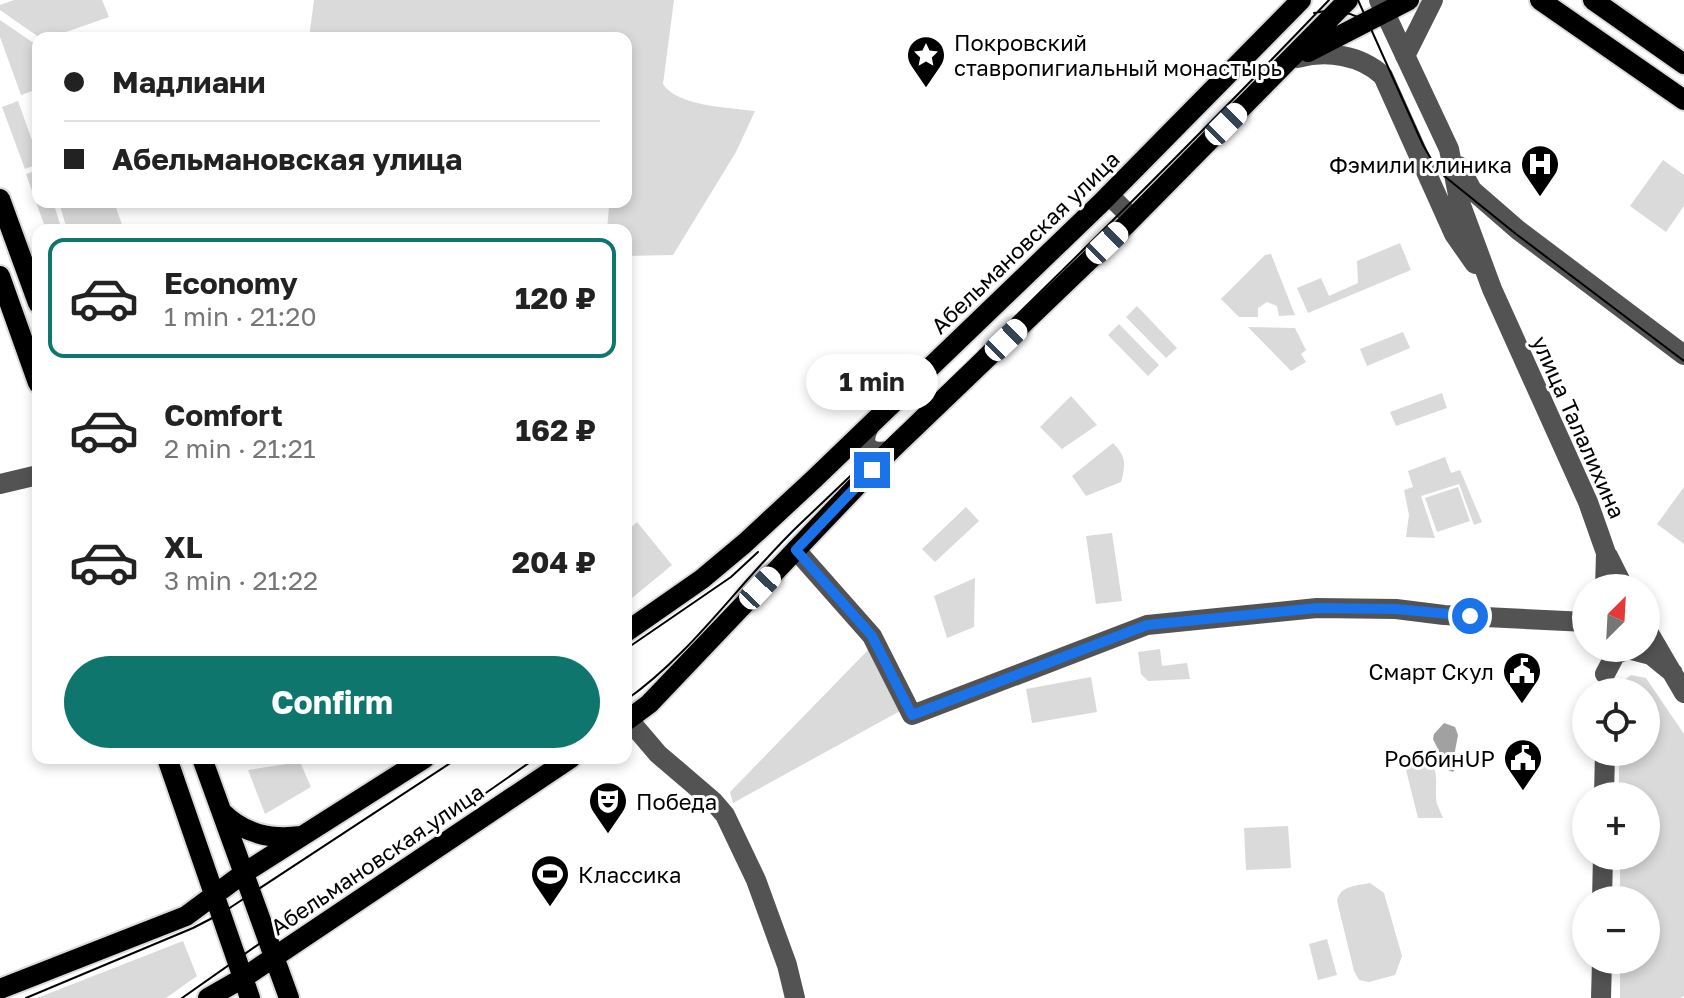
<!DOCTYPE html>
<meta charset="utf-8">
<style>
body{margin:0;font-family:"Golos Text",sans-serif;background:#f2f2f2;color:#222;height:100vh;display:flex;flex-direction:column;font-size:30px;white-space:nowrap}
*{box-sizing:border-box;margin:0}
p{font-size:26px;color:#767676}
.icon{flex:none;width:44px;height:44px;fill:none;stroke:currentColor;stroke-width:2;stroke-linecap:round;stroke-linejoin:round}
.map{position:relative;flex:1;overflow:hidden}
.side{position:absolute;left:32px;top:224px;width:600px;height:540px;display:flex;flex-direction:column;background:#fff;border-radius:16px;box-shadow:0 4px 12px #0003}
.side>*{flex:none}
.hud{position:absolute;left:32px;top:32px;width:600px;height:176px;border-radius:16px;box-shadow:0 4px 12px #0003;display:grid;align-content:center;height:176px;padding:0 32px;background:#fff}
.needle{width:52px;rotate:24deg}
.fabs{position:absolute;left:1572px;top:574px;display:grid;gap:16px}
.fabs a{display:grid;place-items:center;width:88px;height:88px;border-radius:50%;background:#fff;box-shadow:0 4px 12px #0003;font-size:40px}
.end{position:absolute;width:36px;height:36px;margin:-18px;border:10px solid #1a73e8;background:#fff;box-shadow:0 0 0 4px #fff}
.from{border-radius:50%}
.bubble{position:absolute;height:56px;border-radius:28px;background:#fff;box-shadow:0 4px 12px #0003;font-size:26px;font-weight:700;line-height:56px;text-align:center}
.car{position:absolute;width:24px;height:48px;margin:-24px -12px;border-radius:10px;box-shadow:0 0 6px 2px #0007;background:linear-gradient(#fff 24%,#345 0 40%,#fff 0 76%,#345 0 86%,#fff 0)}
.hud b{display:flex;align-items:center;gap:28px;height:76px;font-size:30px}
.hud b+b{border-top:2px solid #e0e0e0}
.hud i{width:20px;height:20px;background:#222}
ul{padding:14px 0 0;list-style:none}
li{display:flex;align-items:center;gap:24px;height:120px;margin:0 16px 12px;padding:0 16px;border:4px solid transparent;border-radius:16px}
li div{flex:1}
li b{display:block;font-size:30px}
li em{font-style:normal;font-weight:700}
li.current{border-color:#0f766e}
li>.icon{width:72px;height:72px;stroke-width:1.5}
.cta{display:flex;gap:16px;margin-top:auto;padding:16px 32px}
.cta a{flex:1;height:92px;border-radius:48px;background:#0f766e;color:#fff;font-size:32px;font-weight:700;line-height:92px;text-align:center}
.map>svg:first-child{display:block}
.green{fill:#dadada}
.water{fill:#a1a1a1}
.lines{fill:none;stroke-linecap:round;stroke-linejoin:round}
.major-casing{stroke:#dbdbdb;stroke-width:24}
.minor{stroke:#535353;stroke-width:20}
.major{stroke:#000;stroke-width:20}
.tram{stroke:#000;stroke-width:2}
.route{stroke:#1a73e8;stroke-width:10}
.labels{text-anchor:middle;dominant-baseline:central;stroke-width:6;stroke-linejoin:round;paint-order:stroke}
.poi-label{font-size:22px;fill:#000;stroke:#fff;text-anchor:start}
.street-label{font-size:22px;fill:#000;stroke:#fff}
</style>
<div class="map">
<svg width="1684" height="998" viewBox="0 0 1684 998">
<rect width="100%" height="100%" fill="#fff"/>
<!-- green -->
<path class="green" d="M14,0H102L109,17L66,32L63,38H40L0,10V5Z
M314,0H674L663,84C676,106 732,108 755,111L736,152L673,255L626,256V230H607L609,206L595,204V202H626V38H309Z
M0,20L38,46V89L21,95L0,37Z
M18,101L38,157V164L25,169L2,107Z
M1663,160L1684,175V206L1666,232L1630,206Z
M38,170V202H53L62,230H46L26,174Z
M59,202H114L124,230H67Z
M1400,243L1411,270L1308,313L1297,288L1321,278L1329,296L1358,283L1357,261Z
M1271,254L1295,315L1279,316L1277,306L1267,302L1258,308V317H1239L1221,299L1265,255Z
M1137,306L1177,348L1166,358L1126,317Z
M1119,324L1159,365L1148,376L1108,335Z
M1248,327L1295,328L1306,350L1301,354L1306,362L1291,371Z
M1403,332L1410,348L1367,366L1360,349Z
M1442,393L1447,408L1396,426L1390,412Z
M1071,396L1097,425L1062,449L1040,427Z
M1113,443C1126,456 1126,464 1121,482L1086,496L1072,476Z
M1445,457L1451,473L1460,470L1482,522L1474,525L1459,484L1421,496L1435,538L1406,537L1409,515L1404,490L1413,487L1408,471Z
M1458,487L1470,521L1437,532L1425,498Z
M1684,487V544L1657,524Z
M966,507L979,521L935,562L922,549Z
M637,522L672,565L626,603V532Z
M1112,533L1122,601L1096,604L1086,536Z
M975,578L974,627L947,638L934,596Z
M869,649L900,711L733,803L730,792Z
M1160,649L1162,666L1187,663L1190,679L1148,681L1141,674L1138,652Z
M1631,675L1646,678L1684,734V996L1680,998H1620V960H1646V900H1620V856H1646V796H1619V752H1646V692H1619V684Z
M1091,677L1097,712L1032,723L1026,689Z
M1420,757C1444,764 1433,786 1437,804C1439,809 1441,813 1443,818H1418L1403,758Z
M300,762L311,787L265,814L248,770Z
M1288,826L1291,868L1246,870L1244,828Z
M1370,883L1384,893L1402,956L1395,975L1369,982L1359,980L1354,971L1337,901C1340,885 1357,886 1370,883Z
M1327,939L1337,975L1318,980L1309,944Z
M183,941L197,976L166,998H37Z"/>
<!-- water -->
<path class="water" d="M1444,723L1455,727L1458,735L1455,751L1458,765L1453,772L1448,770L1433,739L1434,734Z"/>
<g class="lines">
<!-- major casing -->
<g class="major-casing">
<path id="major" d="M1540,0L1684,100
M1593,0L1684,64
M1308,52L1409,0
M0,199L38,303
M0,276L38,383
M626,632L702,579L745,543L813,480L1101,203L1301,0
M626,721L649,704L891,450L1127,224L1348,0
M167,758L250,998
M202,758L289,998
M222,812C244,834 270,840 301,836
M0,989L186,916L244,873L425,758
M208,998L243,978L571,758"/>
</g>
<!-- minor -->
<path class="minor" d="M1379,0L1449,149L1459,200L1492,289L1588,502L1606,553L1605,588
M1405,56L1433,0
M1298,58C1326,50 1361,55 1383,76L1454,234L1475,264
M1459,166L1472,190L1518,230L1684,355
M1109,195L1132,218
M869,427C858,447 873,456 891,450
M0,484L38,475
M796,550L872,636L912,715L1147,625L1317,608L1396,609L1444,615L1586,622
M1608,556L1624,588
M1646,628L1684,693
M1605,674L1615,655L1628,649L1651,655L1673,673
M629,720L658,754L713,801L725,815L756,880L787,965L795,998
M1604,796L1605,752
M1602,900L1603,856
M1601,998L1602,960"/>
<!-- major -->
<use href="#major" class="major"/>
<!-- tram -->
<path class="tram" d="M1358,0L1423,145L1438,171L1516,234L1684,361
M1314,13C1335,8 1353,12 1371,24
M1066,249L1168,147
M626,649L731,577L758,552
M626,700C693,653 741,580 800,524C980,353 1158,179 1329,0
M26,998L193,928L222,913L458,758
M182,998L296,918L401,852L536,758"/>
</g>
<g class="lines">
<!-- route -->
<path class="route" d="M872,470L796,550L872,636L912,715L1147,625L1317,608L1396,609L1470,616"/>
</g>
<!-- icons -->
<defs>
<g id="sight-pin" transform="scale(2)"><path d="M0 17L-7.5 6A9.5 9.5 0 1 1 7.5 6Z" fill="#000" stroke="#fff"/><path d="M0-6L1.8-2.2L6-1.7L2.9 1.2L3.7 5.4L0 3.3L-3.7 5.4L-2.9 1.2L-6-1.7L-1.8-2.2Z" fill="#fff"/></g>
<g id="hospital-pin" transform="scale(2)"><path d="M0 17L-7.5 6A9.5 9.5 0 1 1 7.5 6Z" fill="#000" stroke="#fff"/><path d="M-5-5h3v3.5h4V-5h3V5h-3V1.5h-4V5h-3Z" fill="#fff"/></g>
<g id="civic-pin" transform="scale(2)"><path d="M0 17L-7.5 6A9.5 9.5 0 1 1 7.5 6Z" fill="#000" stroke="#fff"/><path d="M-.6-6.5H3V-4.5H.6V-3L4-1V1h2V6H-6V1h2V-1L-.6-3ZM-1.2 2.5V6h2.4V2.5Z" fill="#fff"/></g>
<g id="theatre-pin" transform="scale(2)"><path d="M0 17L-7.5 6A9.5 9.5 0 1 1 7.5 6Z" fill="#000" stroke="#fff"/><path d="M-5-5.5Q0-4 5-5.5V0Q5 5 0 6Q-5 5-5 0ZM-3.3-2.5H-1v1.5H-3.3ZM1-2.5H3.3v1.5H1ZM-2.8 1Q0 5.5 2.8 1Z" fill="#fff"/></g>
<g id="stadium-pin" transform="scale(2)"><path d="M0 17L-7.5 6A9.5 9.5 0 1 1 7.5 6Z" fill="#000" stroke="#fff"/><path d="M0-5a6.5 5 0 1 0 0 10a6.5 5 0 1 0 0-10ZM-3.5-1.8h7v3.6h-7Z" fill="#fff"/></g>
</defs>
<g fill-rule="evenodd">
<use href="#sight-pin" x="926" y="55"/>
<use href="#hospital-pin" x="1540" y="164"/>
<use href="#civic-pin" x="1522" y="671"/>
<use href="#civic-pin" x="1523" y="758"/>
<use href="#theatre-pin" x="608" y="801"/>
<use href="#stadium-pin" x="550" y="874"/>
</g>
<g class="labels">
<!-- poi labels -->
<g class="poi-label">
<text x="954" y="42">Покровский<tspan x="954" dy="25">ставропигиальный монастырь</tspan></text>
<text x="1512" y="164" text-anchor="end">Фэмили клиника</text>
<text x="1494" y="671" text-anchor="end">Смарт Скул</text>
<text x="1495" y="758" text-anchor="end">РоббинUP</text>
<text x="636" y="801">Победа</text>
<text x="578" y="874">Классика</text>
</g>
<!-- street labels -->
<g class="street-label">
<text transform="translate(1025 242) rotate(-44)">Абельмановская улица</text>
<text transform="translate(1579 427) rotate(66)">улица Талалихина</text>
<text transform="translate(377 859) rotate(-34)">Абельмановская улица</text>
</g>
</g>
</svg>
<div class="fabs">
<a><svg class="needle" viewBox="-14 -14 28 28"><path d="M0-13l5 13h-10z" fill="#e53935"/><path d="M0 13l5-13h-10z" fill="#767676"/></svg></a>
<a><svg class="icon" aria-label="locate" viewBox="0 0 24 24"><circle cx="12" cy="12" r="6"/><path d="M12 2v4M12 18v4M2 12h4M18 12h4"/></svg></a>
<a>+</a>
<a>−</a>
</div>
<i class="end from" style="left:1470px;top:616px"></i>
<i class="end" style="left:872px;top:470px"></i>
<div class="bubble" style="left:806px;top:354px;width:132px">1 min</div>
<i class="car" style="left:1226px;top:124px;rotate:45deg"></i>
<i class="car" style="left:1107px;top:243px;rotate:46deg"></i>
<i class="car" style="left:1006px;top:340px;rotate:46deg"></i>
<i class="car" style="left:760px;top:588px;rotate:43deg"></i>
<div class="hud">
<b><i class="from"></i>Мадлиани</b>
<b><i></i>Абельмановская улица</b>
</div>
<section class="side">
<ul>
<li class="current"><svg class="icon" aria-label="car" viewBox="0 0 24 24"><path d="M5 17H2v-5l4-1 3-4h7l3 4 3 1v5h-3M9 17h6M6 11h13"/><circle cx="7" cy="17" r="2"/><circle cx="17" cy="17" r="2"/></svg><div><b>Economy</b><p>1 min · 21:20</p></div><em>120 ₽</em></li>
<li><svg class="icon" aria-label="car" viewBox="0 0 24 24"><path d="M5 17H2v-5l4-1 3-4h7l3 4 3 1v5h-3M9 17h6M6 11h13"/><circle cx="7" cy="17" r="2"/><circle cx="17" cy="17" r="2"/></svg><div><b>Comfort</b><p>2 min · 21:21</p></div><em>162 ₽</em></li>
<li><svg class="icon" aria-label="car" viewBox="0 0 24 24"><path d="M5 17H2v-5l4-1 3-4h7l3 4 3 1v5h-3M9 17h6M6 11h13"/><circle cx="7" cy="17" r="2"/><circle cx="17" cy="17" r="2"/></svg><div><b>XL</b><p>3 min · 21:22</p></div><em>204 ₽</em></li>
</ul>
<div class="cta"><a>Confirm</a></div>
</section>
</div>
